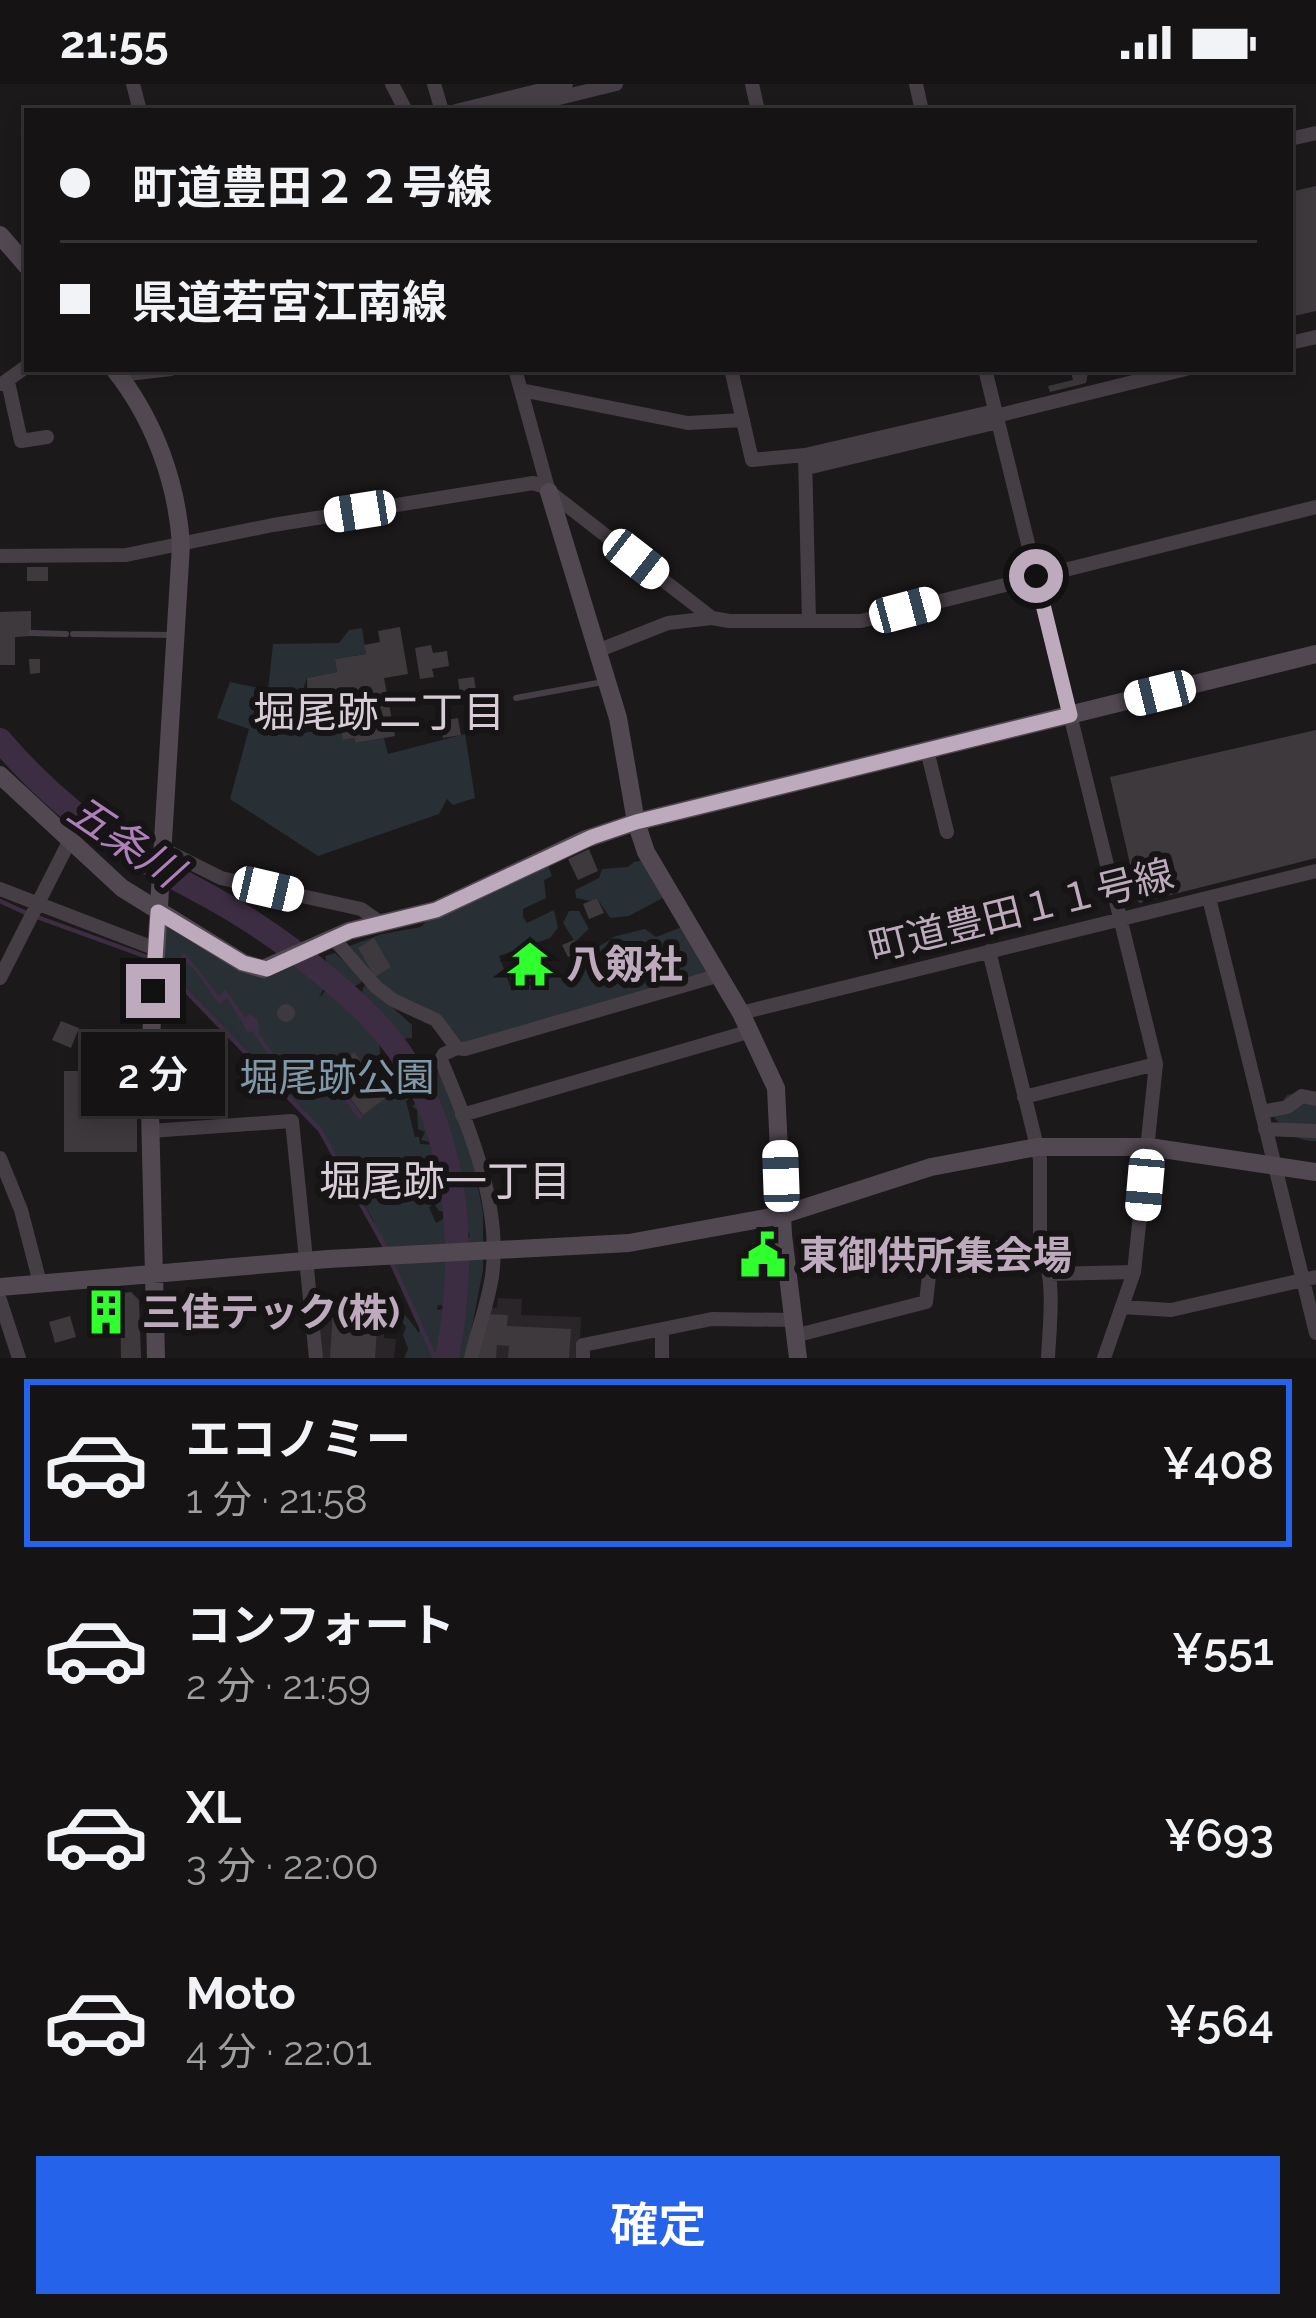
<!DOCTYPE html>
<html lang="ja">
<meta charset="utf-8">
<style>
body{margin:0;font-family:Raleway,"Noto Sans JP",sans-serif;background:#222022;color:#f1f3f6;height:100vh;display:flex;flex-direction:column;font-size:45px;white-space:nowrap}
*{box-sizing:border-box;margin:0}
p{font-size:39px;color:#9d9ea0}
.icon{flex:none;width:66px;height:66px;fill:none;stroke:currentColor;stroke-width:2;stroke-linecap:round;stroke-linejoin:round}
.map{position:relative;height:1274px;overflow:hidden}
.details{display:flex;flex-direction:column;background:#151314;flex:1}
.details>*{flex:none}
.banner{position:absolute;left:24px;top:24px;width:1269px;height:264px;border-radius:0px;box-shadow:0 6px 18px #0003,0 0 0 3px #343234;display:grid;align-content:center;height:264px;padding:0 36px;background:#151314}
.end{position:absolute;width:54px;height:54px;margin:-27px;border:15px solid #bdaabc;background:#111;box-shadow:0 0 0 6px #111}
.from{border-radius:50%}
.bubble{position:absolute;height:84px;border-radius:0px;background:#151314;box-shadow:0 6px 18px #0003,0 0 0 3px #343234;font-size:39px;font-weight:600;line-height:84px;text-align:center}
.car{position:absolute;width:36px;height:72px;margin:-36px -18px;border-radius:15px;box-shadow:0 0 9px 3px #0007;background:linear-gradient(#fff 24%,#345 0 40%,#fff 0 76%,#345 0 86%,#fff 0)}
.banner b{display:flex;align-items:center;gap:42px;height:114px;font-size:45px}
.banner b+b{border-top:3px solid #343234}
.banner i{width:30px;height:30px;background:#f1f3f6}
ul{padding:21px 0 0;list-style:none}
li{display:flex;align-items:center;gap:36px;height:168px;margin:0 24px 18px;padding:0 12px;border:6px solid transparent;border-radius:0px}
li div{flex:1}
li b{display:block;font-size:45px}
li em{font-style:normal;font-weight:600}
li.selected{border-color:#2563eb}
li>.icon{width:108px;height:108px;stroke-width:1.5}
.button{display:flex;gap:24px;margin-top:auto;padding:24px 36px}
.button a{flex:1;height:138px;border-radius:0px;background:#2563eb;color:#fff;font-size:48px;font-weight:600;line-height:138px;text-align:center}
.status{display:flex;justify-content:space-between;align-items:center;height:84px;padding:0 60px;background:#151314;direction:ltr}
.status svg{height:33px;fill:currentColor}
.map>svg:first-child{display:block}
.built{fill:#292528}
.green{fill:#282f35}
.water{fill:#3d2d42}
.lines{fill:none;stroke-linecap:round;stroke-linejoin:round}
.stream{stroke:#3d2d42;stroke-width:4.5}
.river{stroke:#3d2d42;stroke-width:24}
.building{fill:#3e393d}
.lane{stroke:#463e45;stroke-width:6}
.street{stroke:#463e45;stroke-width:14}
.secondary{stroke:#524851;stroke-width:18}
.route{stroke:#bdaabc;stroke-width:15}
.labels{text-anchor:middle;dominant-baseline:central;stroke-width:12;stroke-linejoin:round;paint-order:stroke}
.street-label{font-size:39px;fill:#bdaabc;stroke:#171416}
.poi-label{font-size:39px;font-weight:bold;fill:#bdaabc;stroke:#171416;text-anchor:start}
.park-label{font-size:39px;fill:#8099a9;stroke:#171416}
.neighbourhood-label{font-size:42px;fill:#d8ccd7;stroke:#171416}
.water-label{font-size:42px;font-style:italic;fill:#ae7fbb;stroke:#171416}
</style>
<div class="status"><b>21:55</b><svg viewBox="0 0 49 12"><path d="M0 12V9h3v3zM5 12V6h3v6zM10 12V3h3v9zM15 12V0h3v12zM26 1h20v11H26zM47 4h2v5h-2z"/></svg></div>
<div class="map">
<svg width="1316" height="1274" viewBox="0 0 1316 1274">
<rect width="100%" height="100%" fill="#1c191b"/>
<!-- built -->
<path class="built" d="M498,1214L522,1215L521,1231L581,1233L579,1274H475L484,1223L497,1224Z
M318,1221L386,1222L384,1254L396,1255L394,1274H322Z"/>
<!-- green -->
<path class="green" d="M362,544L366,570L335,575L337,588L307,594L300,614L293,613L294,650L341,644L344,656L354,654L357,659L384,654L388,670L465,650L475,714L453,721L447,715L439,730L318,772L230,715L249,645L217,634L230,598L268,606L273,560L339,559L349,546Z
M545,774L552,792L544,796L546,814L523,825V833L527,839L554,826L558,844L550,854L499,872L512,907L570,887L580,874L616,852L645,845L656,853L690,840L720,891L467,960L460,957L440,931L394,910L361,885L349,862L382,850L421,843L436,826Z
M650,775L672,809L629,832L610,834L597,814L590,817L576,814L575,806L599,794L602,785L628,783L634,778Z
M569,827H579L589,845L575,858L563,839Z
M158,828L243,879L304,881L309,890L326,899L319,914L328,904L334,908L337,917C357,924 364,944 379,951L380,970L394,989L402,983L425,1006L424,1013L430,1017V1049L436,1051L433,1059L421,1056L425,1048L418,1045L417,1026L412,1022L420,1017L416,1009L406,1017L415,1053H419L420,1060L438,1061L447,1102L432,1111L446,1106L454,1110L448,1128L439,1127L434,1120L429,1123L436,1139L450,1131C455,1147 451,1157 452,1173C454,1193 458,1204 444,1222L438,1221L437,1226L443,1225L446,1257L456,1232L460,1197L466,1188L462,1172L470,1151L460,1132L465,1129L453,1100L454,1090L450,1087L446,1043L440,1039L442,1030L436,1026L435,1008H429L423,994L431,984L446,993L469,1056L483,1129V1186L466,1274H448L446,1261L441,1264L444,1274H404L408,1265L403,1251L406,1243L398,1233L403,1228L419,1249L420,1242L372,1134L320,1046L173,890L156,865Z
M335,869L362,894L361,899L355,902L342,897L340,891L329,890L325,872Z
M368,901L412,941V954L400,955L380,931H374L362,910L363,903Z
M1304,1006L1316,1012V1057C1295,1057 1286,1047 1272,1031L1287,1011Z"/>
<!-- water -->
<path class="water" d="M184,868L219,912L225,905L245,933L250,930L258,936L259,947L248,948L227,914L220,920C206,906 198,881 180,876Z"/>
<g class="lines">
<!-- stream -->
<path class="stream" d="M0,817L26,829
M37,833L150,874
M164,884L320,1046L386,1165
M256,949L281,985L308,986L317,981L327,986L360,1033
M390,1175L435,1274"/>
<!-- river -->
<path class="river" d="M0,656C36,698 76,734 123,764C163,790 209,809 249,836C296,866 368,922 399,967C460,1054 467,1172 447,1274"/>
</g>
<!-- building -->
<path class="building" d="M1316,102V227L1290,233V108Z
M1070,285L1088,289L1086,299L1050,308L1048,302L1073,296Z
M27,483H48V497H27Z
M31,527V552L15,553V581H0V528Z
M400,543L408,590L384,594L395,652L356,659L354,654L343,656L341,644L320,648L316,627L308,629L307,594L337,588L335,575L366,570L364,561L380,558L378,547Z
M431,561L433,569L447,567L449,582L432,585L434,593L420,595L415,564Z
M29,575H40V589L30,590Z
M474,593L476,607L460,610L458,595Z
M458,634L461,651L443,654L440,637Z
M1316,646V774L1139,819L1110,693Z
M589,765L598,787L578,796L568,775Z
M597,814L604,829L589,835L583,820Z
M374,854L391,883L375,893L358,864Z
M574,856L579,868L568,873L562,861Z
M539,863L549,890L530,897L528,890L511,896L507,883L524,877L521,869Z
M277 929a9 9 0 1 1 18 0a9 9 0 1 1-18 0Z
M61,937L79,944L71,964L52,956Z
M354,968L387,1013L363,1031L330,986Z
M64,987H137V1068H64Z
M771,1157L773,1184L755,1186L752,1159Z
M109,1208L119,1244L102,1249L93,1213Z
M131,1208L139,1216L141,1274H121L120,1219H114V1210Z
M333,1226L378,1229L375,1274H330Z
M484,1230L508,1231L507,1242L571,1245L569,1274H508L509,1262L497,1261L496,1274H476Z
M70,1232L76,1253L55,1259L49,1238Z"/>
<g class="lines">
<!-- lane -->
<path class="lane" d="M31,549L66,550
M73,550L174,551
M516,614L603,598"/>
<!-- street -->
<path class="street" d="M133,0L140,27
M392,0L406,27
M434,0L442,27
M752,0L758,27
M916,0L922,27
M456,27L566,0
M506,27L616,0
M1290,55L1316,49
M1290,259L1316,253
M515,285L549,408
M731,285L752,376L805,371L809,537
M985,285L1156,980L1134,1188L1104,1274
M119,291L171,285
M8,298L21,357L47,353
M2,300L27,282
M521,306L688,339L743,336
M996,332L1186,285
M805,371L995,327
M807,384L998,338
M0,472L126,471L273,441L533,399L542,402L712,534L729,537H861L1316,423
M597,567L668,539L712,534
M927,666L947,748
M163,765L221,794L361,825L381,839
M0,805L156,865
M1209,814L1316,1249
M333,854L376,903L393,916L436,936L457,964L444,970L441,976C468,1040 502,1121 492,1192C488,1220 477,1247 471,1274
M989,867L1040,1075V1168C1057,1186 1049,1248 1048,1274
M0,894L70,756
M741,929L1316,787
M457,964L465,965L720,891
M1024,1013L1156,980
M1262,1028L1287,1023L1302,1012L1316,1015
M462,1031L751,947
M1265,1045L1316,1047
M150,1047L292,1037L316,1274
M0,1074L21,1126L40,1199
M1049,1190L1134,1188
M0,1216L19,1274
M1122,1223L1171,1226L1316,1193
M662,1247V1274
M798,1251L926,1218L933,1157L1040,1168
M583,1274V1261L712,1235L795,1236"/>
<!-- secondary -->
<path class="secondary" d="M0,151L27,182
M114,285C154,335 177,398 181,461L149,986L156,1274
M549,408L618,634L636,738L646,768L741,929L776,1004L783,1151L798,1274
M0,691L122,804L243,879L263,885L349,847L436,826L586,755L636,738L1316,570
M0,1203L328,1175L629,1159L782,1131L931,1083L1037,1063H1149L1316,1088"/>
</g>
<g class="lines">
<!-- route -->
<path class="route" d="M153,907L158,828L243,879L267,885L350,847L436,826L592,753L636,738L1070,631L1036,492"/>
</g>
<!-- icons -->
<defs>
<g id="temple-bare" transform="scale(3.6)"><path d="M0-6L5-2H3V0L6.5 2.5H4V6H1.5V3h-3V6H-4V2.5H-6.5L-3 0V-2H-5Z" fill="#30ff2e" stroke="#171416" stroke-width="2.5" paint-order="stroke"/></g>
<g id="civic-bare" transform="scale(3.6)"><path d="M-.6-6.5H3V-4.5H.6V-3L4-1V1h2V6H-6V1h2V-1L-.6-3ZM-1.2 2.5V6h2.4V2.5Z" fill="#30ff2e" stroke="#171416" stroke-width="2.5" paint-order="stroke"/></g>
<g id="building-bare" transform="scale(3.6)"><path d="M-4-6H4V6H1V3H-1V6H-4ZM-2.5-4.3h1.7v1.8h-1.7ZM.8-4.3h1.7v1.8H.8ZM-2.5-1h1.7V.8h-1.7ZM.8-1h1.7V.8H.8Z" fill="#30ff2e" stroke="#171416" stroke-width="2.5" paint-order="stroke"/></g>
</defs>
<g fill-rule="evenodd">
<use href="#temple-bare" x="530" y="880"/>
<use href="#civic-bare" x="763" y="1171"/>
<use href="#building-bare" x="106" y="1228"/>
</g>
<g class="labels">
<!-- street labels -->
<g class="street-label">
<text transform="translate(1021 826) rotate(-14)">町道豊田１１号線</text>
</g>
<!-- poi labels -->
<g class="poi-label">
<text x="566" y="880">八剱社</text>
<text x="799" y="1171">東御供所集会場</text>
<text x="142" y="1228">三佳テック(株)</text>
</g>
<!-- park labels -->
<g class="park-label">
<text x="337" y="993">堀尾跡公園</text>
</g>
<!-- neighbourhood labels -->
<g class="neighbourhood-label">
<text x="379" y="628">堀尾跡二丁目</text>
<text x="445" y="1097">堀尾跡一丁目</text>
</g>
<!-- water labels -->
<g class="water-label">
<text transform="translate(125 757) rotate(34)">五条川</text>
</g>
</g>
</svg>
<i class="end from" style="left:1036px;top:492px"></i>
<i class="end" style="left:153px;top:907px"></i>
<div class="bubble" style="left:81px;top:948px;width:144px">2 分</div>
<i class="car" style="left:360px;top:427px;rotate:261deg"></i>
<i class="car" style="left:636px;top:475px;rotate:128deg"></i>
<i class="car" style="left:905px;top:526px;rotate:75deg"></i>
<i class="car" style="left:1160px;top:609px;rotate:256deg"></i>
<i class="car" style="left:268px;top:805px;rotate:103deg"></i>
<i class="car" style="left:781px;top:1092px;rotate:358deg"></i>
<i class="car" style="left:1145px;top:1101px;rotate:185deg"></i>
<div class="banner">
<b><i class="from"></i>町道豊田２２号線</b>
<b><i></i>県道若宮江南線</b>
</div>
</div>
<section class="details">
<ul>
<li class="selected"><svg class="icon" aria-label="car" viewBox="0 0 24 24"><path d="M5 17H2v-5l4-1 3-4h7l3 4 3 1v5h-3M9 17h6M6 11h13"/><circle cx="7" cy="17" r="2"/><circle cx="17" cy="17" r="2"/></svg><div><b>エコノミー</b><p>1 分 · 21:58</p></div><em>¥408</em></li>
<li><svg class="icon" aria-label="car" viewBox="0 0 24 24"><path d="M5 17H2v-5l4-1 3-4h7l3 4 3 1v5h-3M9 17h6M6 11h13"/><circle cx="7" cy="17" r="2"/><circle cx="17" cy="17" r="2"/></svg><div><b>コンフォート</b><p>2 分 · 21:59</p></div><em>¥551</em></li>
<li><svg class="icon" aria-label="car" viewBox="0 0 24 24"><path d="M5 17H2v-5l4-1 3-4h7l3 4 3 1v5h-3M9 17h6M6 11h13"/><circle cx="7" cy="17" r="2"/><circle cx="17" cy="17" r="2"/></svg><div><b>XL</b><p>3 分 · 22:00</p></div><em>¥693</em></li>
<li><svg class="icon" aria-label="car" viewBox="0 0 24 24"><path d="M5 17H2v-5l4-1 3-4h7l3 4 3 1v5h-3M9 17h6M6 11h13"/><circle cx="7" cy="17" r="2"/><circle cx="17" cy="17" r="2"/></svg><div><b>Moto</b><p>4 分 · 22:01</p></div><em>¥564</em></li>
</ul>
<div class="button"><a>確定</a></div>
</section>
